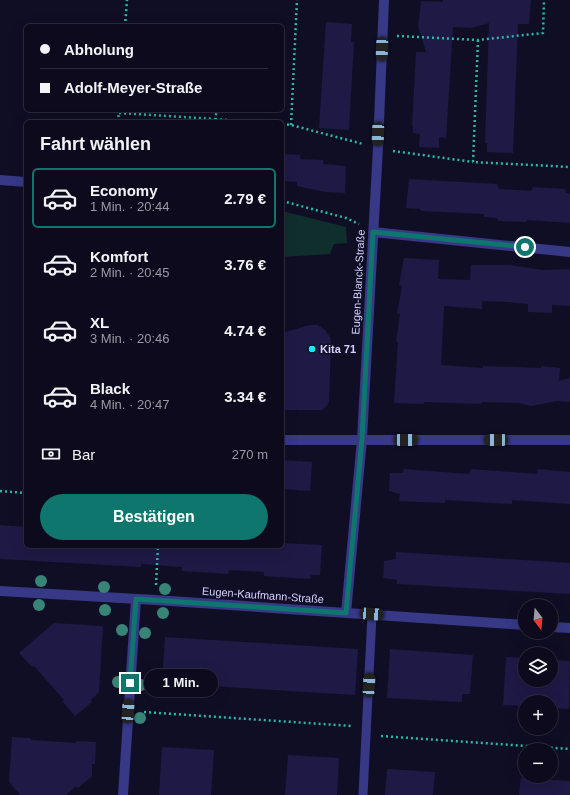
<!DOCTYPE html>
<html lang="de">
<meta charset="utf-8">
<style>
body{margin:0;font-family:Arial,sans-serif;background:#151325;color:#f1f3f6;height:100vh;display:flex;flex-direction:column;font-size:15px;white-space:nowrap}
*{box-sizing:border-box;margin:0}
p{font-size:13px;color:#9a9aa3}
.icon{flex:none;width:22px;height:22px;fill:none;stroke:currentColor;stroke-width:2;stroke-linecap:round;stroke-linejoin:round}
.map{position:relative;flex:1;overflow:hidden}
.sheet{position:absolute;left:24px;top:120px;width:260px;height:428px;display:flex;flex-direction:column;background:#0c0a1c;border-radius:6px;box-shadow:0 4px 16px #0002,0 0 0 1px #2c2b3b}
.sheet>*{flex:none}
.top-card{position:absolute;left:24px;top:24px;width:260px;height:88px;border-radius:6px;box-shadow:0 4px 16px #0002,0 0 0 1px #2c2b3b;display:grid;align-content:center;height:88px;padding:0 16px;background:#0c0a1c}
.needle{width:26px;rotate:164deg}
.controls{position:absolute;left:518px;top:599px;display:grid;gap:8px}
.controls a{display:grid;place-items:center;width:40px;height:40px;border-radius:50%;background:#0c0a1c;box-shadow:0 4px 16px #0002,0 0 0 1px #2c2b3b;font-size:20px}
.end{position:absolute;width:18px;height:18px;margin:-9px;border:5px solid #0f766e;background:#fff;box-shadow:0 0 0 2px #fff}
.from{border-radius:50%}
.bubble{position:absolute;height:28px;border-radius:14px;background:#0c0a1c;box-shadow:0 4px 16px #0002,0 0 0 1px #2c2b3b;font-size:13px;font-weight:800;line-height:28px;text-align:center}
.car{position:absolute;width:12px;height:24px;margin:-12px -6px;border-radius:5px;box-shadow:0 0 3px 1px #0007;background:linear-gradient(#222 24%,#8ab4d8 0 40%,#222 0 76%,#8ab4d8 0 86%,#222 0)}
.top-card b{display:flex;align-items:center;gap:14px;height:38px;font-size:15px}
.top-card b+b{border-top:1px solid #2c2b3b}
.top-card i{width:10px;height:10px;background:#f1f3f6}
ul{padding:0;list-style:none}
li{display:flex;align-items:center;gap:12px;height:60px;margin:0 8px 6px;padding:0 8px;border:2px solid transparent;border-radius:6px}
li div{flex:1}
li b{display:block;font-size:15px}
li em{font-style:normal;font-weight:800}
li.active{border-color:#0f766e}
li>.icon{width:36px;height:36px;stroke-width:1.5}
h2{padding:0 16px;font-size:18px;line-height:48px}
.pay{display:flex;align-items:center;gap:10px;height:44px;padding:0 16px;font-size:15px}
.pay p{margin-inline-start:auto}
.cta{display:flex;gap:8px;margin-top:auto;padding:8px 16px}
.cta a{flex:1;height:46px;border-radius:24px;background:#0f766e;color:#fff;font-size:16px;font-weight:800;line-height:46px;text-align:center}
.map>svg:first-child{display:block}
.green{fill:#102f2c}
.building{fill:#1f1946}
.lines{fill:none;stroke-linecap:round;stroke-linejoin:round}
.path{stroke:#2abaa9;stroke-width:2.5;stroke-dasharray:2 3;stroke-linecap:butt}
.service{stroke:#373886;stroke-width:9}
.minor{stroke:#373886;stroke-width:10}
.tree{fill:#388476}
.route{stroke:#0f766e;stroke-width:5}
.poi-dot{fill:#00f2fc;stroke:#100e25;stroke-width:1.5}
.labels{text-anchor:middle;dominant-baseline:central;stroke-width:3;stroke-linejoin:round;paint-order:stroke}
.street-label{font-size:11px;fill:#d4d1ff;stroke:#100e25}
.poi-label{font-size:11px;font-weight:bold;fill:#d4d1ff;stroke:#100e25;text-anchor:start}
</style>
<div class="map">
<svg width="570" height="795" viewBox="0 0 570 795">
<rect width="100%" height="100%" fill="#100e25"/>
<!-- green -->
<path class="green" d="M282,211L346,227L347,243L334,244L330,254L282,257Z"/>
<!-- building -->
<path class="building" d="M443,0H531L529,24H518L513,153L487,152V143H485L489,23L472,28L453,27L446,138L439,137V148L419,147L420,134L413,133V126H412L416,52H426L418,26L421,1L443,2Z
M326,22L352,24L351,42H354L349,130L319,128Z
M282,154L300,155V159L323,160V164L346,166L345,193L325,192L297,186V182L282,181Z
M409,179L497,184L499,189L531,191L533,187L565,189L566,193L570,194V223L527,220V222L498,221L497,218L484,217V214L421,211L420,209L406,208Z
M404,258L439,260L438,279L470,280L471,265H510L542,270L570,269V306L552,305V313L528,312V304L507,302L482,301V309L444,306L441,365L483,368V366L541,368V366L560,368L559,381L570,378V402L557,401L531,406L519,403L482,402L481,404L424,402V404L394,403L398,342H396L400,314H397L402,286L399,285Z
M310,325H318L325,330L330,337L331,344L329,401L327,406L322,410H282V333Z
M282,460L312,462L310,491L282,489Z
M404,469L469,474L471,469L537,474L538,469L570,472V504L512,500V504L445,500V503L399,501L400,494L389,491L390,473H403Z
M0,525L26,527V546H282V543L322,545L320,575H311L310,579L264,576V572L229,570L228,574L182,571V567L141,564V567L0,559Z
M396,552L570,563V594L397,584V580L383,578L384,561L396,559Z
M54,623L103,626L99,692L91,700L92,702L75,716L62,701L64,700L34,666L32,667L19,653Z
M165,637L358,649L355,695L162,683Z
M390,649L473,655L470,694H462V702L387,698Z
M506,657L525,658V680H551V660L570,661L569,709L551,708V702H525V706L503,705Z
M12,737L31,738V740L76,743V741L96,742L95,764H92V776L78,788L76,786L66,795H20L9,782Z
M162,747L214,750L211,795H159Z
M288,755L339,758L337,795H285Z
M387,769L435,772L433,795H385Z
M521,778L570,781V795H519Z"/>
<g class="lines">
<!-- path -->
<path class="path" d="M125,26L127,0
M397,36L478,40L543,33L544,0
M478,40L473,162L570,167
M119,113L215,119L217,110
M215,119L255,122
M118,122L119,110
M282,124L291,125L363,144
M291,125L297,0
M393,151L473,162
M282,201L346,218L359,224
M0,491L26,493
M156,585L158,546
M144,712L352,726
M381,736L570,749"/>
<!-- service -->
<path class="service" d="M363,795L372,615"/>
<!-- minor -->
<path class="minor" d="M0,180L26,182
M373,232L570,252
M282,440H570
M0,591L155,600L525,625
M346,613L362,439L378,147L384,0
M551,627L570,628
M123,795L136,599"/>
</g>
<!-- trees -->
<g class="tree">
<circle cx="41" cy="581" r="6"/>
<circle cx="104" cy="587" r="6"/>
<circle cx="165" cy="589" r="6"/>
<circle cx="39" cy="605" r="6"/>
<circle cx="105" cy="610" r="6"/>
<circle cx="163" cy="613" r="6"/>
<circle cx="122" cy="630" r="6"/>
<circle cx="145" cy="633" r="6"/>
<circle cx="118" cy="682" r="6"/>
<circle cx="141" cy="685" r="6"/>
<circle cx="140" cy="718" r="6"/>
</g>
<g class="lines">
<!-- route -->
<path class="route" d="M130,683L136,599L346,613L362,439L373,232L525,247"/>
</g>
<!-- markers -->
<circle class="poi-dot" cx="312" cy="349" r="4"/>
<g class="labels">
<!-- street labels -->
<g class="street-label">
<text transform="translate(358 282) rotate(-87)">Eugen-Blanck-Straße</text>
<text transform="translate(263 595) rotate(4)">Eugen-Kaufmann-Straße</text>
</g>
<!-- poi labels -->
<g class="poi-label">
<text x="320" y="349">Kita 71</text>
</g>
</g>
</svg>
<div class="controls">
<a><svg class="needle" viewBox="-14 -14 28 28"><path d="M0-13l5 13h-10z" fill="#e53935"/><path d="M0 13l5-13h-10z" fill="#9a9aa3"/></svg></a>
<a><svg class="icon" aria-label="layers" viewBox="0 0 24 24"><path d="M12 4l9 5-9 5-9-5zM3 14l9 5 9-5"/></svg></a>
<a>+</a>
<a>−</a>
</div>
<i class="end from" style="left:525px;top:247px"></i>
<i class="end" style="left:130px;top:683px"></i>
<div class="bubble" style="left:144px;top:669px;width:74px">1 Min.</div>
<i class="car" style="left:382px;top:49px;rotate:182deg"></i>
<i class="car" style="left:378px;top:134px;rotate:182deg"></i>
<i class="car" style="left:406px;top:440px;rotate:90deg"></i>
<i class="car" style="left:496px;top:440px;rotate:270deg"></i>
<i class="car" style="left:372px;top:614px;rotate:94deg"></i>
<i class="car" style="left:369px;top:685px;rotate:3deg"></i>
<i class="car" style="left:128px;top:711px;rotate:4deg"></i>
<div class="top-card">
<b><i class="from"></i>Abholung</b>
<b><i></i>Adolf-Meyer-Straße</b>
</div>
<section class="sheet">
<h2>Fahrt wählen</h2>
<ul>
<li class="active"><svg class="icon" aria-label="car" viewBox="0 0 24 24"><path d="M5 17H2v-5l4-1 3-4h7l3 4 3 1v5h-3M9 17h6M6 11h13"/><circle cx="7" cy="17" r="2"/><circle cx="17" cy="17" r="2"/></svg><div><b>Economy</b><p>1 Min. · 20:44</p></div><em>2.79 €</em></li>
<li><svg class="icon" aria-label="car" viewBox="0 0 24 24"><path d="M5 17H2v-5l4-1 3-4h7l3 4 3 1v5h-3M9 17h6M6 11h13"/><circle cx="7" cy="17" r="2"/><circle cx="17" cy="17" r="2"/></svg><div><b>Komfort</b><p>2 Min. · 20:45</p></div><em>3.76 €</em></li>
<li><svg class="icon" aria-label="car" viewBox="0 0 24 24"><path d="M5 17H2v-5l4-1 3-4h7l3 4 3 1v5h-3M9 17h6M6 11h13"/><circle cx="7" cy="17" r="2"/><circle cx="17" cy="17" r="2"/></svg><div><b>XL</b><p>3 Min. · 20:46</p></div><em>4.74 €</em></li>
<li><svg class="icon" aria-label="car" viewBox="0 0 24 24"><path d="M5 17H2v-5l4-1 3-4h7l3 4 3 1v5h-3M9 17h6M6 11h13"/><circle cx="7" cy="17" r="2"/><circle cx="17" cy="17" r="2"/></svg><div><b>Black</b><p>4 Min. · 20:47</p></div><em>3.34 €</em></li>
</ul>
<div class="pay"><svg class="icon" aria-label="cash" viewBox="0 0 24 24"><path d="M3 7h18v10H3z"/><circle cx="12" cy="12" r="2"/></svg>Bar<p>270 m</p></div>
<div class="cta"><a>Bestätigen</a></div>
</section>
</div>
